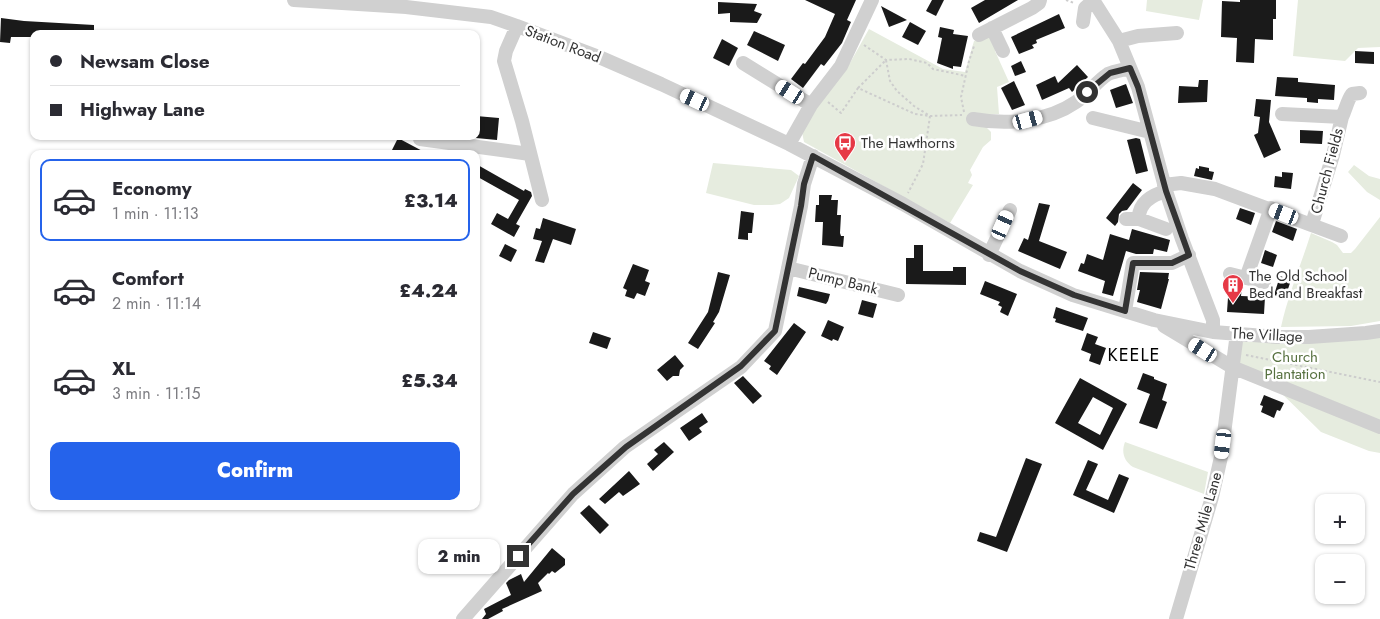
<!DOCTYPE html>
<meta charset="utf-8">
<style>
body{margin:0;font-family:Jost,sans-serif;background:#f2f2f3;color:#2b2b33;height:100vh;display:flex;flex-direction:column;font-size:19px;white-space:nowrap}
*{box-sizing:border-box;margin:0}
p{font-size:16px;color:#7c7c81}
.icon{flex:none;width:28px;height:28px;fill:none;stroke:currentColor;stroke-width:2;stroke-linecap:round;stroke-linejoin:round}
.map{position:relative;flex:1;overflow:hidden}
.sheet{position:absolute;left:30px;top:150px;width:450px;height:360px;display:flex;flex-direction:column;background:#fff;border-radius:10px;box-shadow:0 1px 4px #0004}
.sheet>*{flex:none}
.top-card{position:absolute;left:30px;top:30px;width:450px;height:110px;border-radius:10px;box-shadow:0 1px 4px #0004;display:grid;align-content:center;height:110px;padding:0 20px;background:#fff}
.buttons{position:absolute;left:1315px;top:494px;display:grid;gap:10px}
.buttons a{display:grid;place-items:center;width:50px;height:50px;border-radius:10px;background:#fff;box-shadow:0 1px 4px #0004;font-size:25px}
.end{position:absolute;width:22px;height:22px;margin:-11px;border:6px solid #333;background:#fff;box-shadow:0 0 0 2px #fff}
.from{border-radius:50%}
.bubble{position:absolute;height:35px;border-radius:10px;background:#fff;box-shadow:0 1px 4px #0004;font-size:16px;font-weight:800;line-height:35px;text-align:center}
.car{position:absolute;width:15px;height:30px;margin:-15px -8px;border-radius:6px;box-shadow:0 0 4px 1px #0007;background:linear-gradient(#fff 24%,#345 0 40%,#fff 0 76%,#345 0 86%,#fff 0)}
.top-card b{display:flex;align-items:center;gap:18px;height:48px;font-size:19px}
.top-card b+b{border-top:1px solid #e1e1e2}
.top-card i{width:12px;height:12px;background:#2b2b33}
ul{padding:9px 0 0;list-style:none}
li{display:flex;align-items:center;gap:15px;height:82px;margin:0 10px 8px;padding:0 10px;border:2px solid transparent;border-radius:10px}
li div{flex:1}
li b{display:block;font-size:19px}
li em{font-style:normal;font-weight:800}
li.current{border-color:#2563eb}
li>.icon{width:45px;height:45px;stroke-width:1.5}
.button{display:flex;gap:10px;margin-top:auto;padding:10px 20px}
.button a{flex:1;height:58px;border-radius:10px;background:#2563eb;color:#fff;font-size:20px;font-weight:800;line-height:58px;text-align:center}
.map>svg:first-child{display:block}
.green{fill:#e6ecdf}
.building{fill:#1a1a1a;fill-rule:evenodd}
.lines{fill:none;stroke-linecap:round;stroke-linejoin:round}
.path{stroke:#cdcdcd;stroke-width:2;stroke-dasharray:2.5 2.5;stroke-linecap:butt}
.minor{stroke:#d0d0d0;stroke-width:14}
.route{stroke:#333;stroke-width:6}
.labels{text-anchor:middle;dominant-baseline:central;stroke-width:5;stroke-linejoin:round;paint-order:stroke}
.street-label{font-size:15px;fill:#333;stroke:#fff}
.poi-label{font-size:15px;fill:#333;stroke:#fff;text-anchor:start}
.park-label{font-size:15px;fill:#56703f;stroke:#fff}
.quarter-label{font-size:18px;letter-spacing:1px;fill:#000;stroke:#fff}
</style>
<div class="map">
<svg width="1380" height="619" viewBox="0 0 1380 619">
<rect width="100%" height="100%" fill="#fff"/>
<!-- green -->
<path class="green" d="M1147,0H1203L1199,20L1146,11Z
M1298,0H1380V47L1358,48L1345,61L1293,56Z
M869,29L943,69L965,72L974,41L987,37L992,38L997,48L995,51L1009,82L997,87L999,114H973L991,132V140L983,147L970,170L972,175L968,183L973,185L950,223L804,142L802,132L819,102L850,63Z
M713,163L791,170L799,176L789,198L780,204L772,205H754L706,193Z
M1354,165L1369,176L1380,179V200L1367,192L1348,172Z
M1380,217V321L1351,326L1281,327C1288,295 1301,265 1311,233L1332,242L1337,245L1343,253H1351L1355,249Z
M1380,331V453L1369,451L1321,432L1272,384L1232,367L1237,333Z
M1125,442L1208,472L1204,494L1133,467C1124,461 1121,452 1125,442Z"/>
<!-- building -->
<path class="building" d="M805,0H856L847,20L851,22L842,43L824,66L821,64L803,88L791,79L803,63L805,64L825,37L835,14Z
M932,0H944L936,16L926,11Z
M985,0H1018L979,23L971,8Z
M1240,0H1276V19H1273V40L1255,39L1254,63L1236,62L1237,38L1221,37L1222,1L1240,2Z
M718,2L757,4L754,11L762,14L757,23L730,22V13L718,14Z
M881,6L907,20L889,27Z
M1059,14L1065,28L1036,40L1037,43L1032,45L1034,48L1019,54L1011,37Z
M1,18L24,21L94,25V34H34V37H11L10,43L0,42Z
M910,22L926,31L918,45L902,37Z
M940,27L954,30L953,34L968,36L961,67L953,66V69L937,63L942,38L938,37Z
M754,31L785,45L778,61L747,45Z
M722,39L738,48L729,66L713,58Z
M1355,51L1374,52V64L1355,63Z
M1021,61L1026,72L1015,76L1011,66Z
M1077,65L1088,77L1072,92L1069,88L1042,100L1036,85L1055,76L1058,83Z
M1277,77L1298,78V82L1335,85L1334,100L1318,99V103L1307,102V98L1275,96Z
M1199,80H1208L1207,102L1178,103L1179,86L1198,87Z
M1014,81L1025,105L1012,110L1001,88Z
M1126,84L1133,103L1116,108L1110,90Z
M1256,99L1271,100L1269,122L1281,150L1264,158L1254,135L1258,133L1260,117L1254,116Z
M476,116L499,118L497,140L476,138Z
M1300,130L1323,131L1322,144L1300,143Z
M398,138L428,154H390Z
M1136,138L1140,139L1148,171L1136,174L1127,140Z
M476,164L524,191L525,189L531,192L532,196L516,224L520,226L514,237L491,224L497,213L508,219L519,200L476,176Z
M1199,166L1209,168V171L1214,172L1212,180L1194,176L1196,168L1199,169Z
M1282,172L1293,173L1291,189L1274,187L1275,176L1282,177Z
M1133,183L1142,190L1127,210L1122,211L1119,214L1118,222L1115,226L1106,218Z
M819,195H832L831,200H838L837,215H841L840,233L841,236H844L843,247L822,245L823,222H815L816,205H819Z
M1039,203L1050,205L1039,241L1067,252L1060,269L1018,251L1024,238L1028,240Z
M1240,208L1255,213L1251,225L1236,219Z
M741,211L754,213L752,233H748V240L738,239Z
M543,218L576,229L571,245L553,239L544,263L535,261L542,241L533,239L536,228L540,229Z
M1276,221L1297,229L1293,241L1272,232Z
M1132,229L1170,240L1167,252L1154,249L1153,254H1136L1126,251L1113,296L1102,293L1105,281L1078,271L1081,263L1084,264L1087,254L1103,260L1110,234L1129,240Z
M505,244L517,250L511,262L499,256Z
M914,245H923V271H953V267H966V285L906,284V258H914Z
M1265,250L1277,255L1273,267L1261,263Z
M633,264L649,270L645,281L650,283L645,296L637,293L634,299L625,296L627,290L623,288Z
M718,272L730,275L719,312L713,322L715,323L698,349L688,343L708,312Z
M1140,272L1169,273L1168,279H1169L1161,309L1137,302L1140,290H1137Z
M1280,276L1291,280L1285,298L1274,295Z
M985,281L1017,294L1008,316L1000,312L1002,307L998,305L1000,302L980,294Z
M1229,283L1242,286L1241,296L1265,297L1264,314L1227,312Z
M799,287L830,294L828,301L826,304L797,296Z
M862,300L877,304L873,318L858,314Z
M1056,307L1088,318L1083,331L1055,322L1056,319L1053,318Z
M828,320L844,327L838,341L833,339L832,341L821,336Z
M794,323L806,332L777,375L769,369L771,366L764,361Z
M593,332L611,338L607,349L589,343Z
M1087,333L1098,337L1095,344L1106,348L1100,365L1089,361L1091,354L1081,350Z
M675,355L684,366L680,370L679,376H673L667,381L657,370Z
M1143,373L1154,377V379L1167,384L1162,400L1167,402L1157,429L1139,423L1150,394L1137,389Z
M743,376L762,396L753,404L734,383Z
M1080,378L1127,404L1103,450L1055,423ZM1093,397L1113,408L1100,435L1078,423Z
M1264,395L1284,403L1280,411L1277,410L1274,418L1261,412L1263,406L1260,405Z
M702,413L708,422L699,428L702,432L689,441L680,428Z
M664,442L674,452L653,471L647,464L658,454L654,450Z
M1026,458L1042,464L1007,552L977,541L980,532L996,537Z
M1088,460L1098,464L1086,490L1108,500L1119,474L1129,478L1114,513L1073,495Z
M629,471L640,484L623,496L619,492L605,504L599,499Z
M589,505L609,525L600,534L580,513Z
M552,548L565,559V565L555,573L552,571L549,574L548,573L538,583L542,591L502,609L503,611L488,619H482L486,614L484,609L511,595L506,583L509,580L521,574L524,582Z"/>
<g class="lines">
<!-- path -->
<path class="path" d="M1066,0L1074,3
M864,45L886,60L909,59L927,63L933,69L966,76
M886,60L890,81L897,91L914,106L930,116L962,115
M858,88L886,60
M828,102L841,113L858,88L915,114L930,116L923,164L908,193
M964,112L961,97L969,61L974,46
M1246,355L1380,382"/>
<!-- minor -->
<path class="minor" d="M294,0L406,7L491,17L517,26L599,57L661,84L789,144L903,204L1020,271L1073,295L1154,320L1213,332L1278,337H1309L1366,333L1380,331
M1093,0L1119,41L1138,87L1166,191L1182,239L1213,320V332
M1083,22L1085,8L1094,0
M517,26L506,51L504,61L522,121L542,200
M992,28L1003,51
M979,35L1032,8L1039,3L1040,0
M1119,41L1138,36L1177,33
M743,63L811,105
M1282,114L1342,117L1333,155L1312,224
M1342,117C1346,109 1347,101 1352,94L1360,93
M1093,118L1150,132
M973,119C1007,125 1047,122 1076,102C1088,94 1096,82 1108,74C1115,71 1123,70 1130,68
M420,139L530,154
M789,144L811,105L841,66L872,0
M1164,185L1181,183L1215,189L1341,236
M1126,219H1139
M1166,229L1139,219C1138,203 1152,195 1166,191
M989,255L1010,210
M788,268L898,295
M1230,274L1246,278L1271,208
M1246,278L1264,282
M1125,311L1133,263H1172L1189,255
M1164,326L1232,367L1380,427
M463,619L573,494L625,447L741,367L775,331L801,206L804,184L813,156
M1176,619L1212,497L1221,457L1237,333"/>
</g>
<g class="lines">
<!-- route -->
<path class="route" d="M518,556L573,494L626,447L741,366L775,331L801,206L804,184L813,156L1020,271L1074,295L1125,311L1133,263H1172L1189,255L1166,191L1138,87L1130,68L1110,73L1087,92"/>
</g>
<!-- icons -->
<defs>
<g id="bus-pin" transform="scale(1.125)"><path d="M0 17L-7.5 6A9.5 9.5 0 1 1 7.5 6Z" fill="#e63946" stroke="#fff"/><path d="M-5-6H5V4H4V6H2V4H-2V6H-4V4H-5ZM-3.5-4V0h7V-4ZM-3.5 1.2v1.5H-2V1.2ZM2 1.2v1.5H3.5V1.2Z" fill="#fff"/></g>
<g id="building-pin" transform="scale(1.125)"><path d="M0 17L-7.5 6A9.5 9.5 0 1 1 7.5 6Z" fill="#e63946" stroke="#fff"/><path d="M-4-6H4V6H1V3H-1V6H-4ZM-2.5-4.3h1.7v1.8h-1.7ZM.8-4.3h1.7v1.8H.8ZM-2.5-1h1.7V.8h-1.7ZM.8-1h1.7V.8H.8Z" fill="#fff"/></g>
</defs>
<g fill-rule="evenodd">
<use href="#bus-pin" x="845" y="143"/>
<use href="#building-pin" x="1233" y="285"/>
</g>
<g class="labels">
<!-- street labels -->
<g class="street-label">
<text transform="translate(563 44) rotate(21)">Station Road</text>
<text transform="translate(1327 171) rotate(-75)">Church Fields</text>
<text transform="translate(843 281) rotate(14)">Pump Bank</text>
<text transform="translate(1267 335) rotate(3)">The Village</text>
<text transform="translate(1203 521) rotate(-74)">Three Mile Lane</text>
</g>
<!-- poi labels -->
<g class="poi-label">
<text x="861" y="143">The Hawthorns</text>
<text x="1249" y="276">The Old School<tspan x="1249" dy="17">Bed and Breakfast</tspan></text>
</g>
<!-- park labels -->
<g class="park-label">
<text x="1295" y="357">Church<tspan x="1295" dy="17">Plantation</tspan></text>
</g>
<!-- quarter labels -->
<g class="quarter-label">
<text x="1134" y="355">KEELE</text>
</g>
</g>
</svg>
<div class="buttons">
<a>+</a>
<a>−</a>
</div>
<i class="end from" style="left:1087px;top:92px"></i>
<i class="end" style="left:518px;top:556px"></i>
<div class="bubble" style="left:418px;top:539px;width:82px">2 min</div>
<i class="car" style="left:790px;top:92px;rotate:302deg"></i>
<i class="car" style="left:695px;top:100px;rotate:295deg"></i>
<i class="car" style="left:1028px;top:120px;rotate:75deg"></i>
<i class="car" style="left:1284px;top:214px;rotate:291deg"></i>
<i class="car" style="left:1003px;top:225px;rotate:24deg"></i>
<i class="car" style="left:1203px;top:350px;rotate:302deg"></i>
<i class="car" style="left:1223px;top:444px;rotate:187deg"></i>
<div class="top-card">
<b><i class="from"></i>Newsam Close</b>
<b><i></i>Highway Lane</b>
</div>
<section class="sheet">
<ul>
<li class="current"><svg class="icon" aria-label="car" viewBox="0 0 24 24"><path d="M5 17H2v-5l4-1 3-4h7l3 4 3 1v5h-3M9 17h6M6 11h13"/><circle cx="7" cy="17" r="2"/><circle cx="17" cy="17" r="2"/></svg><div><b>Economy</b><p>1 min · 11:13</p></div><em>£3.14</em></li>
<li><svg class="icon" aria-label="car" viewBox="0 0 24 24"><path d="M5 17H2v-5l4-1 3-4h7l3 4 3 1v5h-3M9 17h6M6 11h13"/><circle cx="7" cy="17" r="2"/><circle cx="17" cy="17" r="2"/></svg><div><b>Comfort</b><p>2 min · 11:14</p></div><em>£4.24</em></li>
<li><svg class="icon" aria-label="car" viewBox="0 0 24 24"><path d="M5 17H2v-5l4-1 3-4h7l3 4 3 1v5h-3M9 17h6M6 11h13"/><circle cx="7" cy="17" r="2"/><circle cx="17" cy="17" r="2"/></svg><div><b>XL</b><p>3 min · 11:15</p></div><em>£5.34</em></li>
</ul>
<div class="button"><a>Confirm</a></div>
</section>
</div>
